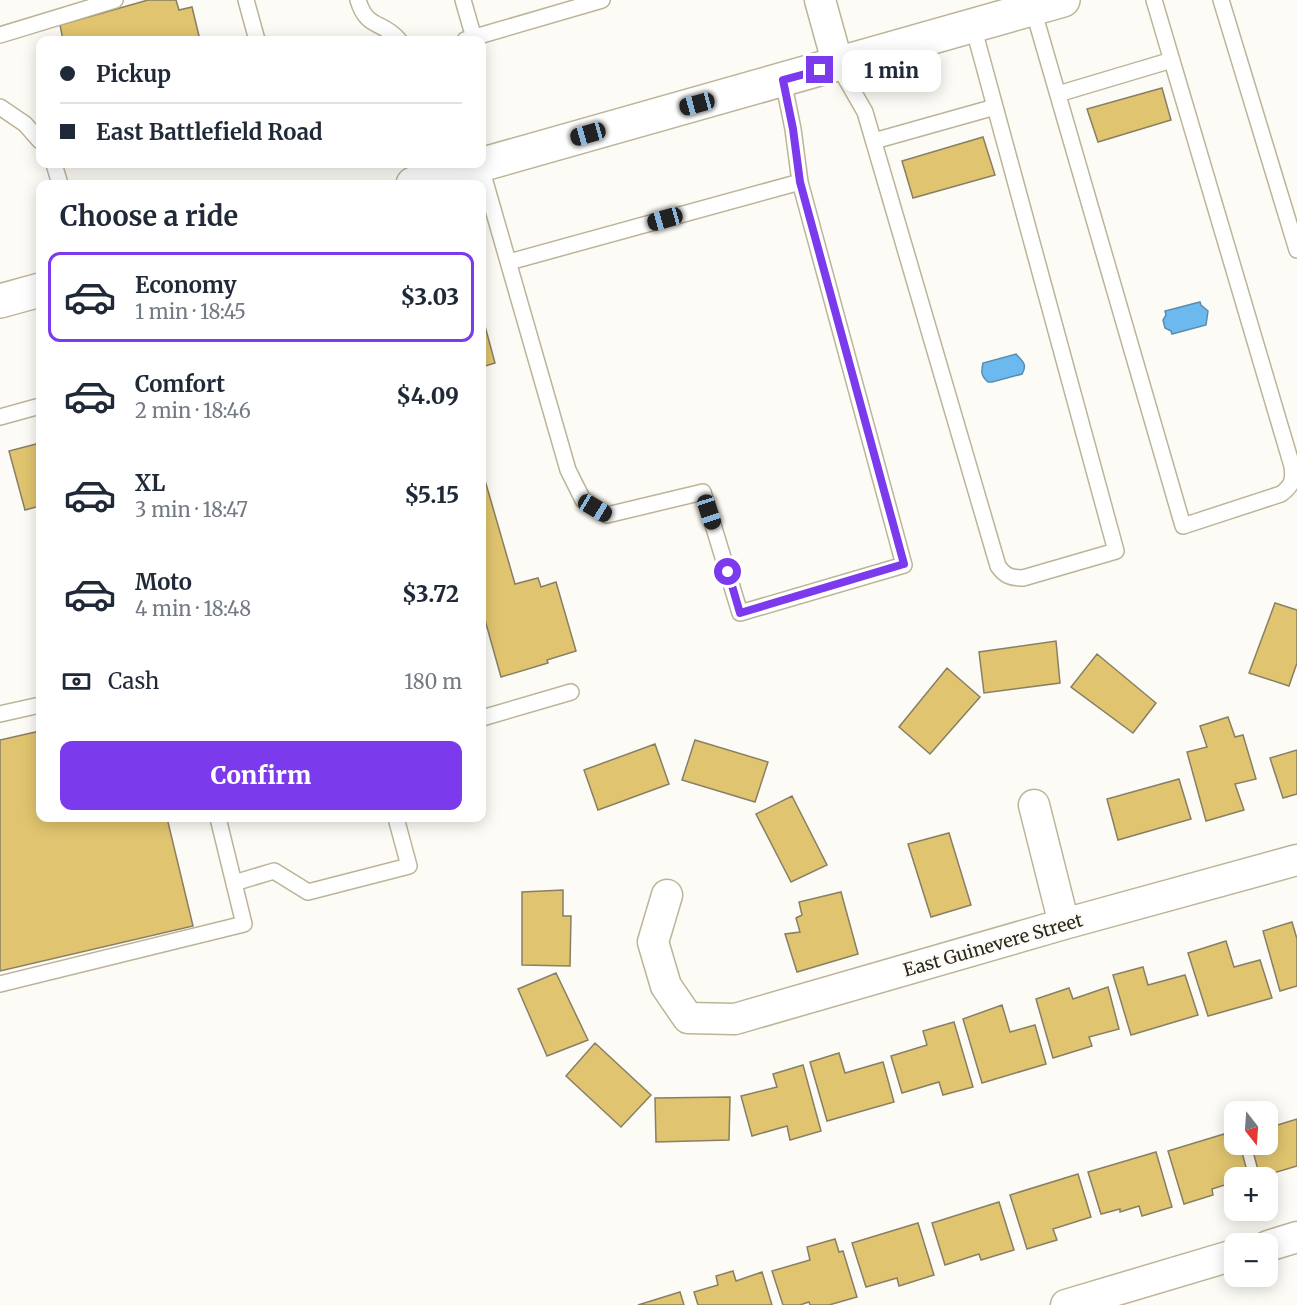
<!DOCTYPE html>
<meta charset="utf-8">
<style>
body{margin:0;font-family:Merriweather,serif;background:#f2f2f3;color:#1f2937;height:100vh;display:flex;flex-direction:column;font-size:22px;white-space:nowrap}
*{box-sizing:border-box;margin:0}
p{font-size:20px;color:#747a83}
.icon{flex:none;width:33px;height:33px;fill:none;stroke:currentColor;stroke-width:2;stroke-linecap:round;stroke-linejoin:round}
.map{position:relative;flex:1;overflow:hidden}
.panel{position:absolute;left:36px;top:180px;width:450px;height:642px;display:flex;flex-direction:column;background:#fff;border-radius:12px;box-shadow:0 3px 15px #0003}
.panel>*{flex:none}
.banner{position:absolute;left:36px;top:36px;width:450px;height:132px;border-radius:12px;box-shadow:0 3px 15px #0003;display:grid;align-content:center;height:132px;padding:0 24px;background:#fff}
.needle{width:39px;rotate:163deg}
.buttons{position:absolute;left:1224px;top:1101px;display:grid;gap:12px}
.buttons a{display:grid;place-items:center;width:54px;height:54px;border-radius:12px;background:#fff;box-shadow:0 3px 15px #0003;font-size:30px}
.end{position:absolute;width:27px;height:27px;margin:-14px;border:8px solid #7c3aed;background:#fff;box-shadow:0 0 0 3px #fff}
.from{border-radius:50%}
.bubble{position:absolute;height:42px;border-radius:12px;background:#fff;box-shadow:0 3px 15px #0003;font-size:20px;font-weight:800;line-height:42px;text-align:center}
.car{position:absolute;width:18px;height:36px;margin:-18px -9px;border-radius:8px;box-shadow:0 0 4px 2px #0007;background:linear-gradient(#222 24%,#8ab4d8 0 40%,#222 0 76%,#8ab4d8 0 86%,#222 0)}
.banner b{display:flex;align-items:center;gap:21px;height:57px;font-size:22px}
.banner b+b{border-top:2px solid #e0e1e3}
.banner i{width:15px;height:15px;background:#1f2937}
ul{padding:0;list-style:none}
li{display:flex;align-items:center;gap:18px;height:90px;margin:0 12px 9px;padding:0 12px;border:3px solid transparent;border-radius:12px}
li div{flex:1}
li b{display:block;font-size:22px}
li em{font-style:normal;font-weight:800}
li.on{border-color:#7c3aed}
li>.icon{width:54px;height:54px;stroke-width:1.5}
h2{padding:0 24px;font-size:27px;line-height:72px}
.pay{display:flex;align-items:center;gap:15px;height:66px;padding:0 24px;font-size:22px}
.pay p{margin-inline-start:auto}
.primary-button{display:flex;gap:12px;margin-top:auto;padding:12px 24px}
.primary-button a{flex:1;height:69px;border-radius:12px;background:#7c3aed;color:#fff;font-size:24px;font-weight:800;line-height:69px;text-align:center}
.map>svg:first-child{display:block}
.water{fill:#6bb9ef;stroke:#588db0;stroke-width:1.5}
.building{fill:#e0c46f;stroke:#887f64;stroke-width:1.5}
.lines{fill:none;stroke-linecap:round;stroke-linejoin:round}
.service-casing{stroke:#bdb497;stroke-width:18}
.minor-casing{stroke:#bdb497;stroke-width:33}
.primary-casing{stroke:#bdb497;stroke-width:36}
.service{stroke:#fff;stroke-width:15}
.minor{stroke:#fff;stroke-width:30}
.primary{stroke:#fff;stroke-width:33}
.route{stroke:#7c3aed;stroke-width:8}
.labels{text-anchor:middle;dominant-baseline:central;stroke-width:4.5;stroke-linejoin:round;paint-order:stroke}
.street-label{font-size:18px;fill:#2b271c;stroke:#fdfbf5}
</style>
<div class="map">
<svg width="1297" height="1305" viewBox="0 0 1297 1305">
<rect width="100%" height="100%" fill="#fdfbf5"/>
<!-- water -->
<path class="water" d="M1200,302L1201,305L1208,311L1206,325L1172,334L1171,331L1165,328L1163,320L1166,315L1165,311Z
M1016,354C1022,361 1028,364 1022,374L992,382H988C981,376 981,372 983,363Z"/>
<!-- building -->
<path class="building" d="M148,0H176L179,10L192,7L200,40H63L60,25Z
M1162,88L1171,120L1098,142L1087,109Z
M983,137L995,175L913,198L902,161Z
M482,315L495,363L482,367Z
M40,443V506L25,510L9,451Z
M482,470L515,584L538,578L541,587L556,582L576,651L547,660L548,663L501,677L485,620L482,621Z
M1275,603L1297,610V663L1289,686L1249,673Z
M1056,641L1060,683L984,693L979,652Z
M1097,654L1156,703L1133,733L1071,687Z
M947,668L980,697L930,754L899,727Z
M1228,717L1235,737L1243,735L1256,779L1235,784L1244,810L1206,821L1187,752L1207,747L1200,726Z
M40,731V818H167L193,926L0,971V740Z
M695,740L768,762L755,802L682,780Z
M655,744L669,784L598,810L584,770Z
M1297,750V794L1283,798L1270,758Z
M1179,779L1191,819L1118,840L1107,799Z
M792,796L827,865L791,882L756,814Z
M949,833L971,905L931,917L908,844Z
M563,890V916H571L570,966L522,965V892Z
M841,892L858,954L797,972L785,934L800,932L796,918L802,915L799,902Z
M1292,922L1297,939V986L1280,991L1263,931Z
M1226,941L1234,967L1260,960L1272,998L1208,1016L1188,953Z
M1143,967L1148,985L1185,975L1198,1015L1131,1035L1113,975Z
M556,973L588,1040L547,1056L518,989Z
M1108,987L1119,1029L1089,1037L1092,1046L1053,1058L1036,999L1069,988L1073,999Z
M1002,1005L1010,1032L1035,1025L1046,1064L982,1083L963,1019Z
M954,1022L973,1087L943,1095L939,1082L902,1093L891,1056L927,1045L923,1031Z
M595,1043L651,1095L621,1127L566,1076Z
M839,1053L845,1073L883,1062L894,1102L827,1121L810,1062Z
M803,1065L821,1131L790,1140L787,1126L752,1136L741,1096L777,1087L773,1074Z
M730,1097L729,1140L656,1142L655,1098Z
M1297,1119V1166L1260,1177L1251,1144H1268V1128Z
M1224,1134L1229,1152L1241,1149L1249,1178H1234V1182L1212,1189L1213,1195L1184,1204L1168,1151Z
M1156,1152L1172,1207L1142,1216L1139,1206L1120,1212V1209L1101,1214L1088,1172Z
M1078,1174L1091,1217L1053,1229L1057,1240L1027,1249L1010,1195Z
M999,1202L1014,1250L981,1260L979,1254L945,1265L932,1223Z
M918,1223L934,1275L899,1286L897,1278L866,1287L852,1243Z
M835,1239L839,1252L843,1251L857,1297L829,1305H810L809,1302L800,1305H783L772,1271L810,1260L807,1247Z
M733,1271L736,1281L762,1272L772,1305H698L694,1292L718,1285L716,1276Z
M680,1292L684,1305H638Z"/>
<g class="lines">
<!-- service casing -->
<g class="service-casing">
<path id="service" d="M246,0L257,40
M358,0C367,30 382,20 399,40
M463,0L474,38
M1221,0L1297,250
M1033,9L1183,526L1281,494C1292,486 1294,480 1292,466L1154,0
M0,35L115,0
M465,40L602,0
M838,65L865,112L998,566C1005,576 1011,578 1023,578L1116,551L973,26
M1058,94L1172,60
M0,107L25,124L40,141
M874,141L995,107
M54,164L60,184
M480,164L568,470L583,500L607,515L703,492L740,613L904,565L800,182L793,129L783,80
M509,262L800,182
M0,417L40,406
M0,714L40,705
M482,718L571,692
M234,883L274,871L308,892L409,866L396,818
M0,984L244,924L218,818"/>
</g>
<!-- minor casing -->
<g class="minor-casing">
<path id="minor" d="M820,0L838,65
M1034,805L1064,924
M667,895L653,942L666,986L688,1018L735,1019L1064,924L1297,860
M1268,1246L1297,1237
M1066,1305L1234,1255"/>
</g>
<!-- primary casing -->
<g class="primary-casing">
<path id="primary" d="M413,184L1063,0
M0,301L40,290"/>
</g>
<!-- service -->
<use href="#service" class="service"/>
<!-- minor -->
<use href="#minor" class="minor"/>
<!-- primary -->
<use href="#primary" class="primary"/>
</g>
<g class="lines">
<!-- route -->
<path class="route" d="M728,572L740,613L904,564L800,182L793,129L783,80L820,70"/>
</g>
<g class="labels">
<!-- street labels -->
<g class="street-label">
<text transform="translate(993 945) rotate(-16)">East Guinevere Street</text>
</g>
</g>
</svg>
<div class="buttons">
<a><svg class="needle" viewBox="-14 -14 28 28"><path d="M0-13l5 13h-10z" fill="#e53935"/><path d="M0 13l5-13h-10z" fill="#747a83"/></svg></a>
<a>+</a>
<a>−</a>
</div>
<i class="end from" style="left:728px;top:572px"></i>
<i class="end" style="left:820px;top:70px"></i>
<div class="bubble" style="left:842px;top:50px;width:99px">1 min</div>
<i class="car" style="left:697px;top:104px;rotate:255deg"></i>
<i class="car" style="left:588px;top:134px;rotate:254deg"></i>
<i class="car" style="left:665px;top:219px;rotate:254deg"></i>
<i class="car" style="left:595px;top:508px;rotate:121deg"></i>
<i class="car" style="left:709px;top:512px;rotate:162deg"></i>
<div class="banner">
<b><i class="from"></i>Pickup</b>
<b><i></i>East Battlefield Road</b>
</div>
<section class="panel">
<h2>Choose a ride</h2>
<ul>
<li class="on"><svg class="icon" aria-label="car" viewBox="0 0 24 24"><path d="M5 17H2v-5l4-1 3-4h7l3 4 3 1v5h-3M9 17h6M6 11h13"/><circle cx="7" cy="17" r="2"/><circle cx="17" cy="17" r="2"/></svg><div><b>Economy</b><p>1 min · 18:45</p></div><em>$3.03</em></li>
<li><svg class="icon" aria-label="car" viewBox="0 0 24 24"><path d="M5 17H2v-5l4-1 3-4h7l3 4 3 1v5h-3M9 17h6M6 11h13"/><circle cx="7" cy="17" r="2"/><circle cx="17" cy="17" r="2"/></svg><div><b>Comfort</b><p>2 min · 18:46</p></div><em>$4.09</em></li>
<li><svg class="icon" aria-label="car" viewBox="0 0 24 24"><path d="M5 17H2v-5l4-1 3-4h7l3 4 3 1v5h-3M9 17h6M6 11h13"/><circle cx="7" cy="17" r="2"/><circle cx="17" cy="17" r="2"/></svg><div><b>XL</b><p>3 min · 18:47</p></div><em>$5.15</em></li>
<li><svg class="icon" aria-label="car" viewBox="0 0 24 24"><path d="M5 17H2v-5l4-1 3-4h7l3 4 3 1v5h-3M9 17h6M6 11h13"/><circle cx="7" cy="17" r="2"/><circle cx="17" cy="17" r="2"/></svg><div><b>Moto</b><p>4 min · 18:48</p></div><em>$3.72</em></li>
</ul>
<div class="pay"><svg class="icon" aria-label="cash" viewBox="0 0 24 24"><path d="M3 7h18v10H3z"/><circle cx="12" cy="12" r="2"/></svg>Cash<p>180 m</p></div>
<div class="primary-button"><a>Confirm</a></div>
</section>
</div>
